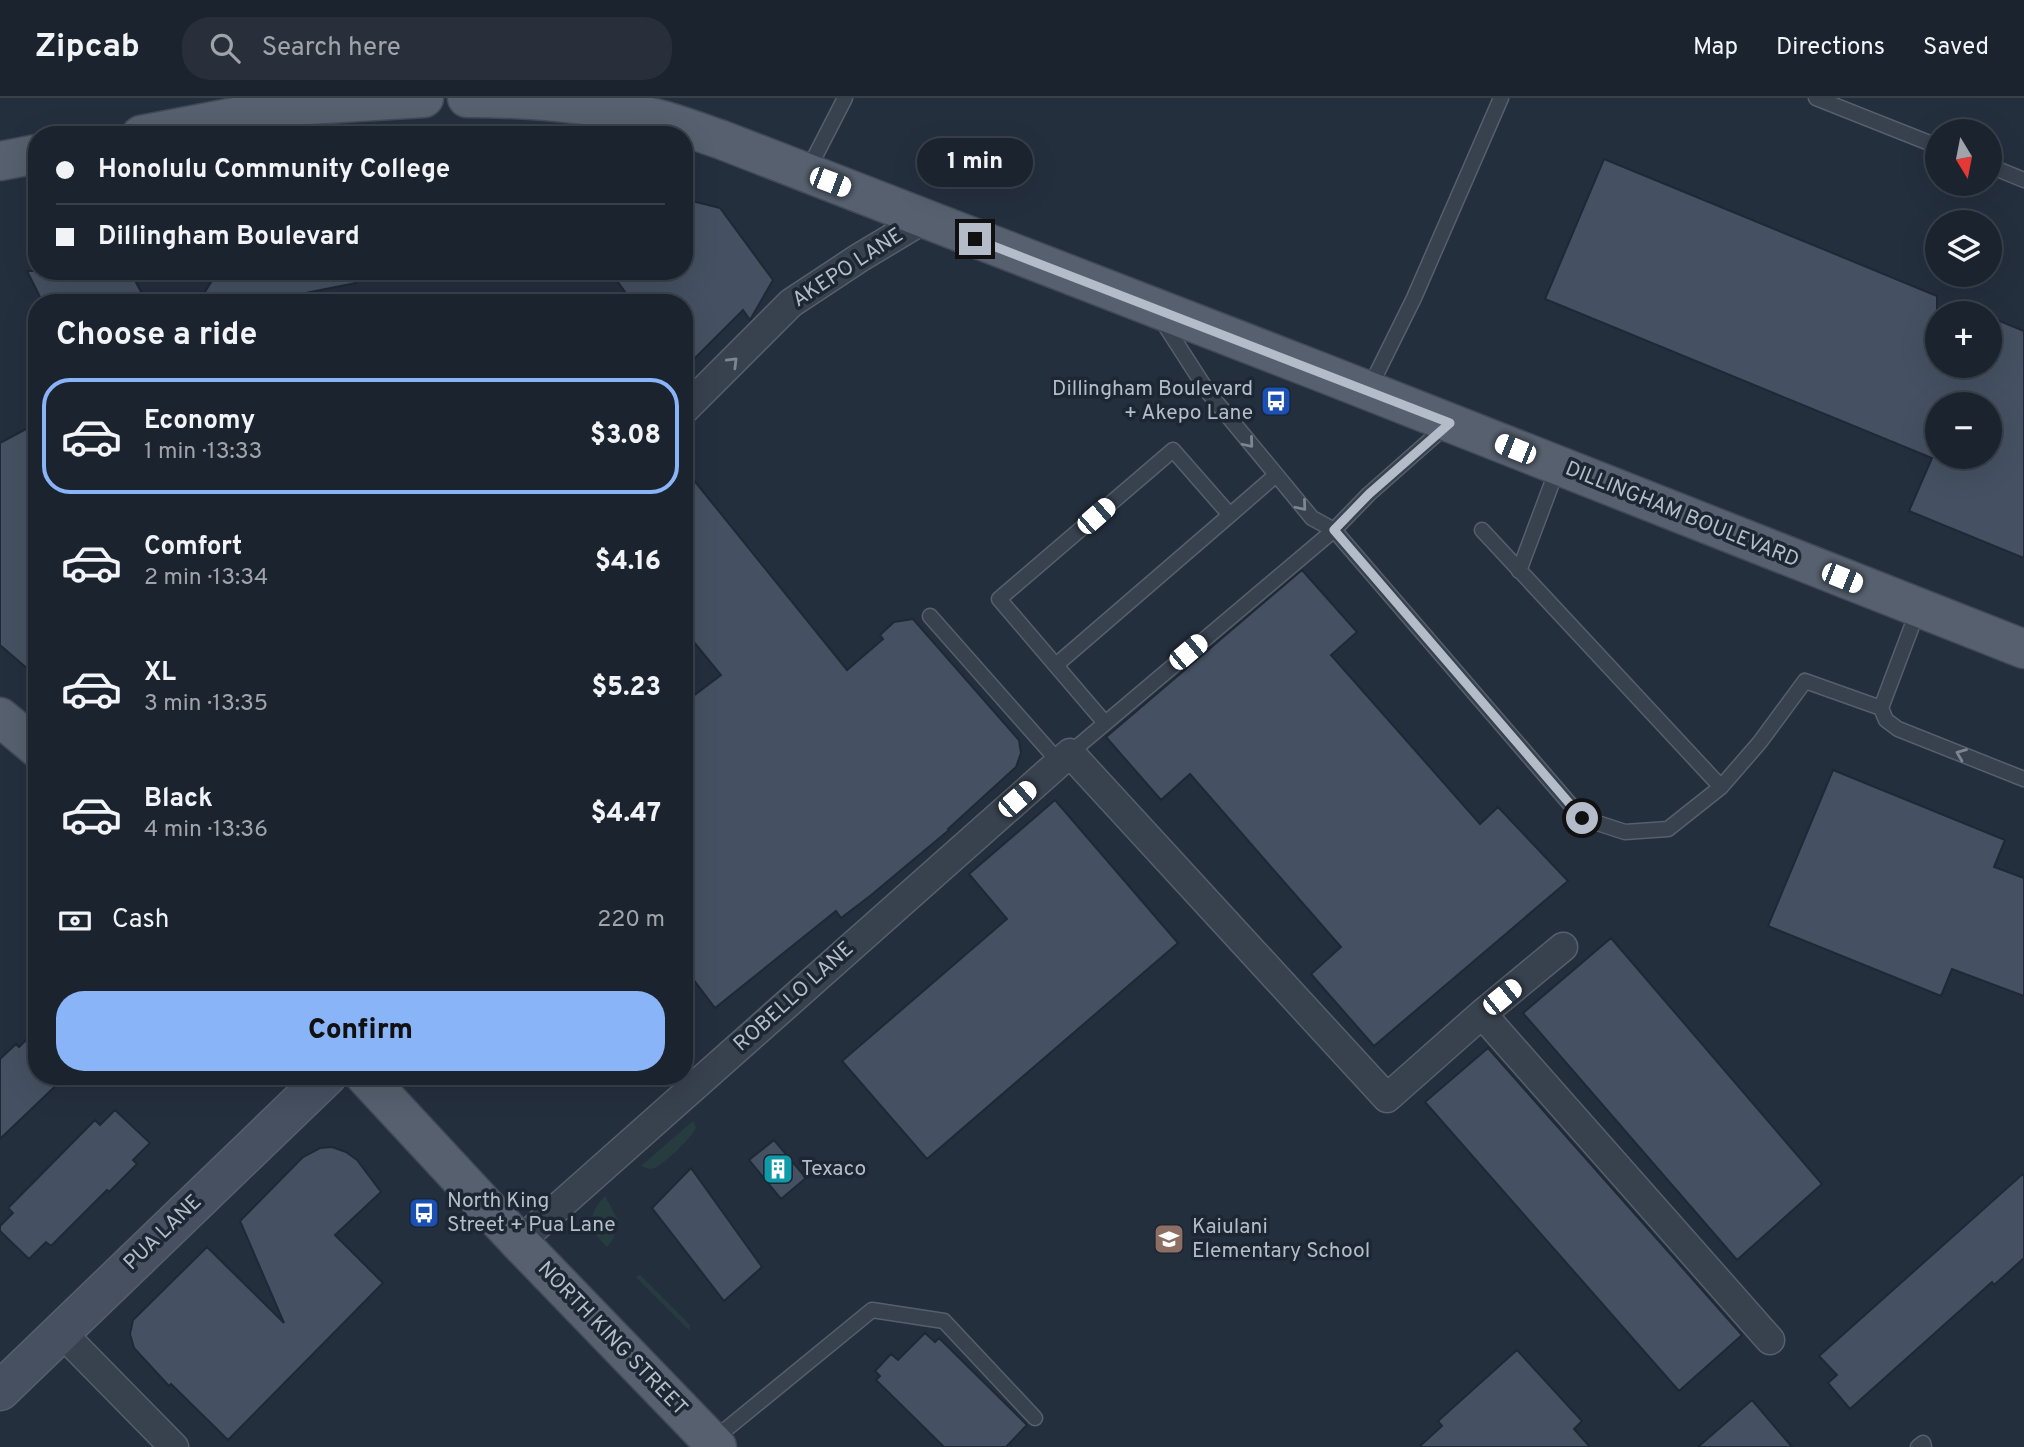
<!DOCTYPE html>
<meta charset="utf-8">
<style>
body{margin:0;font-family:Overpass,sans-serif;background:#282f3a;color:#f1f3f6;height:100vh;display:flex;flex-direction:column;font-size:26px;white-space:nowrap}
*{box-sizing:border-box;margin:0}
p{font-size:23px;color:#a0a4aa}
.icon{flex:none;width:38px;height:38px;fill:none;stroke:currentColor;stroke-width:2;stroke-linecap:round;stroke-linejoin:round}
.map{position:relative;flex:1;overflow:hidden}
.details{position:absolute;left:28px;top:196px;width:665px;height:791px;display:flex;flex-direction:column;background:#1b232e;border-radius:28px;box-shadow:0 7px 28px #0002,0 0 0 2px #39404a}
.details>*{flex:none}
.banner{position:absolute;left:28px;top:28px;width:665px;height:154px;border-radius:28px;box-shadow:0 7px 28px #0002,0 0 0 2px #39404a;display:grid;align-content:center;height:154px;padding:0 28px;background:#1b232e}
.needle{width:46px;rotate:170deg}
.controls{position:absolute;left:1925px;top:21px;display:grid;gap:14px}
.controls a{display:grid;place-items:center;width:77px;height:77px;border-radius:50%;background:#1b232e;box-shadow:0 7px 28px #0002,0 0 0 2px #39404a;font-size:35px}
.end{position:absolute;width:32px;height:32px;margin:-16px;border:9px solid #b4bcc9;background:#111;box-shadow:0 0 0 4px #111}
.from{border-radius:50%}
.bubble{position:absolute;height:49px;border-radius:24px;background:#1b232e;box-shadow:0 7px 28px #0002,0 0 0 2px #39404a;font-size:23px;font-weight:800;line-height:49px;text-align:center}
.car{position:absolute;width:21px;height:42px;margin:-21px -10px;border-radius:9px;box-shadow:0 0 5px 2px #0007;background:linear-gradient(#fff 24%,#345 0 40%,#fff 0 76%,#345 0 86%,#fff 0)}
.banner b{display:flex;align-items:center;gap:24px;height:66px;font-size:26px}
.banner b+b{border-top:2px solid #39404a}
.banner i{width:18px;height:18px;background:#f1f3f6}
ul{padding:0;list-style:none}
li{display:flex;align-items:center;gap:21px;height:116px;margin:0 14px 10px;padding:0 14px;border:4px solid transparent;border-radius:28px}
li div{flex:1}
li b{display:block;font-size:26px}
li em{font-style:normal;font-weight:800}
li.on{border-color:#8ab4f8}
li>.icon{width:63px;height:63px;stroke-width:1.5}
h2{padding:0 28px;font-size:32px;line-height:84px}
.pay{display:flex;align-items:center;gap:18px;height:77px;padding:0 28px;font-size:26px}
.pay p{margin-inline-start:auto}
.action{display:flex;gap:14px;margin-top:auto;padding:14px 28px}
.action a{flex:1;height:80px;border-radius:28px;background:#8ab4f8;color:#111;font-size:28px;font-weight:800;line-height:80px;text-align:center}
header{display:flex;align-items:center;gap:42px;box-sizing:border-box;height:98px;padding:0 35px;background:#1b232e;border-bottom:2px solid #39404a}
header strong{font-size:33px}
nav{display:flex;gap:38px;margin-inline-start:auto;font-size:24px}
.search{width:490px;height:63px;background:#282f3a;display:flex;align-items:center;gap:18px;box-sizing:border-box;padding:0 24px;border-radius:28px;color:#a0a4aa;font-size:26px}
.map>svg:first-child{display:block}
.green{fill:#263c3f}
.building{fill:#455162;stroke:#1f2835;stroke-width:2;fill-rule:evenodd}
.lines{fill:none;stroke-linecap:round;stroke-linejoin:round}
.lane-casing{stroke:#565f6c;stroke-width:17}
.street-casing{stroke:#565f6c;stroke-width:31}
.secondary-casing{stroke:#565f6c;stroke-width:41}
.primary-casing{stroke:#414a57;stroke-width:41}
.lane{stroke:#38414e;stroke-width:14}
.street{stroke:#38414e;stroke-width:28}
.secondary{stroke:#465061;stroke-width:38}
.primary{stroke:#56606e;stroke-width:38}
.oneway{stroke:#7c8592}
.route{stroke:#b4bcc9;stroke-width:9}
.labels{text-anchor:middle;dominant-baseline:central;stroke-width:7;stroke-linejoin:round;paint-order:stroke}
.street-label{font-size:21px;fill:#b4bcc9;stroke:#1d2633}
.poi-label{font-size:21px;fill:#b4bcc9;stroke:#1d2633;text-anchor:start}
</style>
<header>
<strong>Zipcab</strong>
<div class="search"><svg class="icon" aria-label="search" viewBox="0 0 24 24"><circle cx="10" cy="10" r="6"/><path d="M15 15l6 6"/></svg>Search here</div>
<nav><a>Map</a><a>Directions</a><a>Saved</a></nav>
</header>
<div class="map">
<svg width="2024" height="1349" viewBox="0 0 2024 1349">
<rect width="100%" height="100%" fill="#242f3e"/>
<!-- green -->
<path class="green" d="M693,1023L696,1029C694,1038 661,1069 652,1071C648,1071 645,1069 641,1068Z
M605,1098L618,1122L613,1141L607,1149C589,1131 586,1118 605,1098Z
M640,1177L690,1227L689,1232L636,1179Z"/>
<!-- building -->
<path class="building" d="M1604,61L1937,198V268H1990V219L2024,233V460L1909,413L1932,360L1545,201ZM1937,306H1990V359H1937Z
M684,101L720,110L773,182L750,222L743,212L684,271V205H633L610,173H684Z
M27,173H130L147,205H43Z
M218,173H355L356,185L280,200L281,205H198Z
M37,325V579L0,547V345Z
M684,370L847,572L883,541L880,537L894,524L913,521L1019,642L1021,655L1016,669L948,731L949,732L870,798L841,820L836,813L715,910L684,869V605L721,577L684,532Z
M1302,472L1357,534L1331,557L1480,726L1498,709L1568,783L1374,948L1311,876L1341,849L1190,676L1161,702L1106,639Z
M1833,672L2005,742L1994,769L2024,780V898L1952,871L1941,898L1768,828Z
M1055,702L1178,845L927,1061L842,963L1007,821L969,776Z
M1611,840L1822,1086L1737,1162L1523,915Z
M37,931V978H66L0,1041V961L16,946L19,949Z
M1488,950L1742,1237L1679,1293L1425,1004Z
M115,1012L150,1045L133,1062L137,1066L109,1094L107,1092L51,1148L46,1144L29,1161L0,1133V1128L13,1115L8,1110L95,1022L100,1027Z
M774,1042L806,1080L781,1101L749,1062Z
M332,1049L346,1054L357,1062L381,1094L335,1137L383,1185L228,1342L171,1286L169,1288L134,1250L130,1236L133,1222L207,1149L284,1225L240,1123L303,1059L320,1050Z
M691,1070L762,1169L724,1203L652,1110Z
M2024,1075V1160L1994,1187L1992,1184L1850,1311L1828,1285L1837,1277L1819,1258Z
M925,1235L935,1244L939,1240L1027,1327L1006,1349H944L876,1282L880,1278L875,1273L891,1256L898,1262Z
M1517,1252L1582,1323L1574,1331L1590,1349H1419L1442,1328L1438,1323Z
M1752,1302L1792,1349H1698Z"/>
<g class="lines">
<!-- lane casing -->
<g class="lane-casing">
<path id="lane" d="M1816,0L1937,48
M1990,68L2024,82
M807,74L845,0
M1161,221L1208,294L1312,420L1334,432L1582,720L1625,734L1668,731L1721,689L1760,644L1805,583L1881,610
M1369,291L1414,200L1501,0
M1482,432L1721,689
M1519,473L1558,369
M1918,512L1881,610L1886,622L1898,631L2024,681
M930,518L1059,664
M1056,567L1230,417
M1105,625L999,501L1173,352L1230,417L1276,377
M1070,655L1334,432L1369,396L1446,328
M713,1342L872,1212L944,1223L1035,1320
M1918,1349L1923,1345L1924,1349"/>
</g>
<!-- street casing -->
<g class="street-casing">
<path id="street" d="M684,312L791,205L859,160L924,121
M1482,916L1563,849
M519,1144L1070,655L1387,1000L1482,916L1770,1242
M61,1234L174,1349"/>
</g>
<!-- secondary casing -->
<g class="secondary-casing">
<path id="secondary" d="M0,1293L327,978"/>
</g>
<!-- primary casing -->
<g class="primary-casing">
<path id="primary" d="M467,0C528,0 590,5 650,19C674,24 698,34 722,42L1326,276L2024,551
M141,37L292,8L424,0
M0,63L37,56
M0,619L37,650
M365,978L519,1144L717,1349"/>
</g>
<!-- lane -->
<use href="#lane" class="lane"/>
<!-- street -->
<use href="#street" class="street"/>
<!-- secondary -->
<use href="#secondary" class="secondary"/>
<!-- primary -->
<use href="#primary" class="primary"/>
</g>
<!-- one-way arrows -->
<defs><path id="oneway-chevron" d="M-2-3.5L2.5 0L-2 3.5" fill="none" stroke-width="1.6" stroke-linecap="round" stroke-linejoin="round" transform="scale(1.75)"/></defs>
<g class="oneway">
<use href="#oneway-chevron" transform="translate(733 264) rotate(-45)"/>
<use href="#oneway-chevron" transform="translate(1249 345) rotate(50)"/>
<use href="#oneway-chevron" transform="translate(1302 408) rotate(50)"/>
<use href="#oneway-chevron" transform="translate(1961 656) rotate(-158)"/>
</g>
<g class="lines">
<!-- route -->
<path class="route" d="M975,141L1450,325L1369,396L1334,432L1582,720"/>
</g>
<!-- icons -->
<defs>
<g id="bus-square" transform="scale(1.575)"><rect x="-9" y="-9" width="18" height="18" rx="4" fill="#1a4fb4" stroke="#1d2633"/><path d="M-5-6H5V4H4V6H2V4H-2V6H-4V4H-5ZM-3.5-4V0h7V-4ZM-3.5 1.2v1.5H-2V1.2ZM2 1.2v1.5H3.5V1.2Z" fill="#fff"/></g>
<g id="building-square" transform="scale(1.575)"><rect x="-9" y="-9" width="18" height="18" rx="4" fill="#0f9aa8" stroke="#1d2633"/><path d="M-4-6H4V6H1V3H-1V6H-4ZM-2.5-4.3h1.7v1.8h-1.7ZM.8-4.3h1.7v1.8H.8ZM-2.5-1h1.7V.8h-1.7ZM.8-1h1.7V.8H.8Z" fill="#fff"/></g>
<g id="school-square" transform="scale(1.575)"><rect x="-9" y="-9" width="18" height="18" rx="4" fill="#8d6e63" stroke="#1d2633"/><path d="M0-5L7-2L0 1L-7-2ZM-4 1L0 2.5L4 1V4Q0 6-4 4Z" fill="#fff"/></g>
</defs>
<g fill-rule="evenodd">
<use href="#bus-square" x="1276" y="303"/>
<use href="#building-square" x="778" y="1071"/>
<use href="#bus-square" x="424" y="1115"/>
<use href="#school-square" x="1169" y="1141"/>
</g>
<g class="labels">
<!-- street labels -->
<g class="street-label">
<text transform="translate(848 170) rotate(-33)">AKEPO LANE</text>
<text transform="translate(1682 417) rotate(22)">DILLINGHAM BOULEVARD</text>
<text transform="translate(794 899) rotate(-42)">ROBELLO LANE</text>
<text transform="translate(163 1135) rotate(-44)">PUA LANE</text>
<text transform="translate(612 1241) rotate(46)">NORTH KING STREET</text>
</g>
<!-- poi labels -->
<g class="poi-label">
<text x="1253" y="291" text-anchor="end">Dillingham Boulevard<tspan x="1253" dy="24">+ Akepo Lane</tspan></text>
<text x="801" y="1071">Texaco</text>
<text x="447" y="1103">North King<tspan x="447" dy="24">Street + Pua Lane</tspan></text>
<text x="1192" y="1129">Kaiulani<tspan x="1192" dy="24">Elementary School</tspan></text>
</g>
</g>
</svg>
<div class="controls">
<a><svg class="needle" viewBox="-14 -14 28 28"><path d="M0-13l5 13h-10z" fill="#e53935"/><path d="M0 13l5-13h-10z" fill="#a0a4aa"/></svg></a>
<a><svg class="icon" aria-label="layers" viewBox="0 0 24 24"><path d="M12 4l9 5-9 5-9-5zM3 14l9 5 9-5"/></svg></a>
<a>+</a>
<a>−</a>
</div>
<i class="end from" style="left:1582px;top:720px"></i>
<i class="end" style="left:975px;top:141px"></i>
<div class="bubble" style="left:917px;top:40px;width:116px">1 min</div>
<i class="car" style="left:830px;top:84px;rotate:111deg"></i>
<i class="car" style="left:1515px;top:351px;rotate:292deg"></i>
<i class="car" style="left:1096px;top:418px;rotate:49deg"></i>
<i class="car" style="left:1842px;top:480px;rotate:112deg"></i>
<i class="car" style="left:1188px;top:554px;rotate:50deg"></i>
<i class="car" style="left:1017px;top:701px;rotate:49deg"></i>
<i class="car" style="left:1502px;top:899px;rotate:51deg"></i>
<div class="banner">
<b><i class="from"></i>Honolulu Community College</b>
<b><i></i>Dillingham Boulevard</b>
</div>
<section class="details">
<h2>Choose a ride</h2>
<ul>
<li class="on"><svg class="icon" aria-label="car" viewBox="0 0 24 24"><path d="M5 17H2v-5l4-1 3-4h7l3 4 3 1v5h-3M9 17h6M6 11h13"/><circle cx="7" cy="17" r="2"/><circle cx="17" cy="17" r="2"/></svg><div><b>Economy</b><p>1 min · 13:33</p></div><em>$3.08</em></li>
<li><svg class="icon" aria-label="car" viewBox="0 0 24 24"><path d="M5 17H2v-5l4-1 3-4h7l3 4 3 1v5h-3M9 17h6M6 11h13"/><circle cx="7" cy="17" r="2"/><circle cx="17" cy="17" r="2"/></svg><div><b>Comfort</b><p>2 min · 13:34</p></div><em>$4.16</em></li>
<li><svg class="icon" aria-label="car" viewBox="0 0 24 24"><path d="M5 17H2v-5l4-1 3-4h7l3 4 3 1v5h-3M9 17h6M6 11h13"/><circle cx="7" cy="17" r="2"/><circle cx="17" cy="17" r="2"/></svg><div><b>XL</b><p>3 min · 13:35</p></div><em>$5.23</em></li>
<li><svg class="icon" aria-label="car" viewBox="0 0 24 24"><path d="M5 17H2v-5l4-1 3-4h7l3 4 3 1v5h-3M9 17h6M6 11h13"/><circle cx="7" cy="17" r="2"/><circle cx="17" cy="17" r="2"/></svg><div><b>Black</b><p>4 min · 13:36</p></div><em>$4.47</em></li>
</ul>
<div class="pay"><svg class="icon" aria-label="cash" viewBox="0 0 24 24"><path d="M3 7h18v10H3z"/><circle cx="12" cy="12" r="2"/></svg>Cash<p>220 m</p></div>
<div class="action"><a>Confirm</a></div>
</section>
</div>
